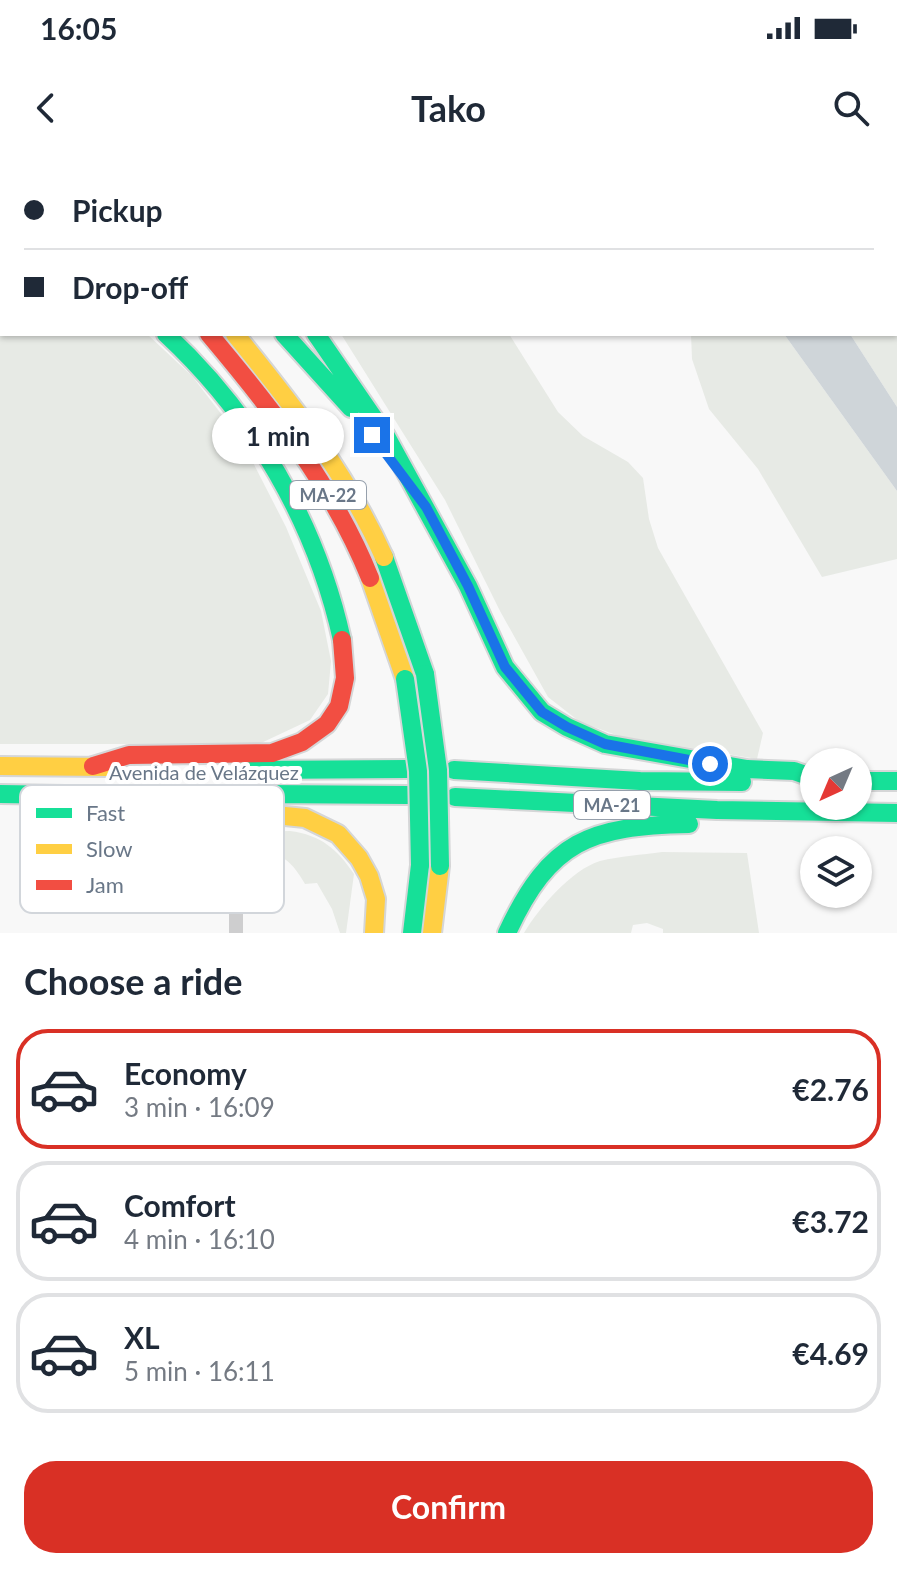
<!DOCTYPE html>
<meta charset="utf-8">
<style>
body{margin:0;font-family:Lato,sans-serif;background:#f2f2f3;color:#1f2937;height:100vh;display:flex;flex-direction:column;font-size:30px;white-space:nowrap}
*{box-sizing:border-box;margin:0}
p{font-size:26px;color:#747a83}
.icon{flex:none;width:44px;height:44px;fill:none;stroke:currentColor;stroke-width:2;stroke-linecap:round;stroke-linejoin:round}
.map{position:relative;height:773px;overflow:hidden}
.panel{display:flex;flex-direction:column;background:#fff;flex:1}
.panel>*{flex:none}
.banner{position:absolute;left:0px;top:0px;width:898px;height:176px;box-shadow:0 2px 6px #0004;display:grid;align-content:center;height:176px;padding:0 24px;background:#fff}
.needle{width:52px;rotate:224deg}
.tools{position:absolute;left:800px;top:588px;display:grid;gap:16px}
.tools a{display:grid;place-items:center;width:72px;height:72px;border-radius:50%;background:#fff;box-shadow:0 2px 6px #0004;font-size:40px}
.end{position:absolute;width:36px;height:36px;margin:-18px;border:10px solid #1a73e8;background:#fff;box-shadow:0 0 0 4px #fff}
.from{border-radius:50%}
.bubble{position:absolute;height:56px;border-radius:28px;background:#fff;box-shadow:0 2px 6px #0004;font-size:26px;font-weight:700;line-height:56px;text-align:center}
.banner b{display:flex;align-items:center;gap:28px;height:76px;font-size:30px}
.banner b+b{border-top:2px solid #e0e1e3}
.banner i{width:20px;height:20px;background:#1f2937}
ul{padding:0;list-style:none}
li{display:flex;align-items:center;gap:24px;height:120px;margin:0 16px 12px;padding:0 8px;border:4px solid #e0e1e3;border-radius:32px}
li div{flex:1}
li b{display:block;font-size:30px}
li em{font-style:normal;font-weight:700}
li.selected{border-color:#d93025}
li>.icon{width:72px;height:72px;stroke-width:1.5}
h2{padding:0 24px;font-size:36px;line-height:96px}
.cta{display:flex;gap:16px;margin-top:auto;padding:16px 24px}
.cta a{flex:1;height:92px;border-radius:32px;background:#d93025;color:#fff;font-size:32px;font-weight:700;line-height:92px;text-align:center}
.status{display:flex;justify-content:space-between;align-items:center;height:56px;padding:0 40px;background:#fff;direction:ltr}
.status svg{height:22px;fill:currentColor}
header{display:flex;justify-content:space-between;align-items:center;height:104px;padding:0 24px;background:#fff;font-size:36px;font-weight:700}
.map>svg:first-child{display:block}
.green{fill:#e7eae5}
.water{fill:#cfd5d9}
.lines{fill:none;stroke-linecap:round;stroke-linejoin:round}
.fast-casing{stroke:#d5d6d7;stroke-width:22}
.slow-casing{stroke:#d5d6d7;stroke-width:22}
.jam-casing{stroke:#d5d6d7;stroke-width:22}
.street{stroke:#cececf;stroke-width:14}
.fast{stroke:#16e098;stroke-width:18}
.slow{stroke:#ffcf43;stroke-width:18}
.jam{stroke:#f24e42;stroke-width:18}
.fast-bridge-casing{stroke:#d5d6d7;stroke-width:22;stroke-linecap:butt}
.fast-bridge{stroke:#16e098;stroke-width:18}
.route{stroke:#1a73e8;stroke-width:10}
.labels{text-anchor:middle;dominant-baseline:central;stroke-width:8;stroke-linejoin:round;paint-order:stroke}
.shield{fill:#fff;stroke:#96a0ac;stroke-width:2}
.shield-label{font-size:18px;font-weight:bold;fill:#697788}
.street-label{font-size:20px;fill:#697788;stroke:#fff}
.key{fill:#fff;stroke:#d2d6db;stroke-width:2}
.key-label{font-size:22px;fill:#697788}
</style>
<div class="status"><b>16:05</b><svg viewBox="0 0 49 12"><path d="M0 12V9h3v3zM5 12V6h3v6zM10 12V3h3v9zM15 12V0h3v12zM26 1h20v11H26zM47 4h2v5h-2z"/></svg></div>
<header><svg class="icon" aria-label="back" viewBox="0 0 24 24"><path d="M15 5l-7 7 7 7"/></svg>Tako<svg class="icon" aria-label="search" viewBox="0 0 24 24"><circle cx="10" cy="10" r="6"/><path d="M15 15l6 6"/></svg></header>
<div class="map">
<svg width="897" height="773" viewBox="0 0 897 773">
<rect width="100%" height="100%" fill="#f8f8f8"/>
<!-- green -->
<path class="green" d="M0,0L31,2H2V174H147L192,216L242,281L286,367L321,451L331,501L328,534L310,560L259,584H0Z
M734,0H897V247L850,174H896V2Z
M341,174H509L558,252L583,276L628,302L643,318L649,359L658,388L763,573L757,599L619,576L580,562L548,537L500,451L445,340Z
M691,174H784L897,331V399L822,417L758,309L709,249L692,199Z
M290,671C321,675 337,689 354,714L346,773H340L332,749L317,723L305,724C287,693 278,693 243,693V672Z
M662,692L747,693L759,773H663V769L647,763L633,765L631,773H524C539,748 571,710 600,701C620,696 642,695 662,692Z"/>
<!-- water -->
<path class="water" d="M784,174H850L897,247V331Z"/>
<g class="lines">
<!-- fast casing -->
<g class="fast-casing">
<path id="fast" d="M189,0L190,2
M122,2H134
M166,174C254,256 316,362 342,480
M284,174L351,248
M316,174L386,276L468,426L505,507L542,552L567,567L605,584L747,609L794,611L814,618
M384,397L425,514
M247,610L407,609
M454,610L640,621L742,622
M858,621H897
M0,634L197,637L266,634L408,635
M455,637L717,650L897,653
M412,773L420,705
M507,773C550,680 590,666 689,664"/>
</g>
<!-- slow casing -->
<g class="slow-casing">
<path id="slow" d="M235,174C292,244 347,314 384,397
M370,418L405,519
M0,606L108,607
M224,644L265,654L305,658L338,674L359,698L369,716L376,739L374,773
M432,773L440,706"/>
</g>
<!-- jam casing -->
<g class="jam-casing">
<path id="jam" d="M56,0L57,2
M209,174C272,249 333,326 370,418
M93,606L129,595L272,593L302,582L327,564L339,546L345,518L342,480"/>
</g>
<!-- street -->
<path class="street" d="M75,657L73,686H236V773"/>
<!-- fast -->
<use href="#fast" class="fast"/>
<!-- slow -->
<use href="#slow" class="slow"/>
<!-- jam -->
<use href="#jam" class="jam"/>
<!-- fast-bridge casing -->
<g class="fast-bridge-casing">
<path id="fast-bridge" d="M425,514L438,610L440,706
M405,519L418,611L420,705"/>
</g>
<!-- fast-bridge -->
<use href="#fast-bridge" class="fast-bridge"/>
</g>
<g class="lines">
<!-- route -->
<path class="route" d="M372,275L426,347L468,426L505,507L542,552L567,567L605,584L710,604"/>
</g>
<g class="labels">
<!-- shield labels -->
<g class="shield">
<rect x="290" y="321" width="76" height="28" rx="6"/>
<rect x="574" y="631" width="76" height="28" rx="6"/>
</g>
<g class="shield-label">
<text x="328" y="335">MA-22</text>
<text x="612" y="645">MA-21</text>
</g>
<!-- street labels -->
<g class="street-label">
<text x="204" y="612">Avenida de Velázquez</text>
</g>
</g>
<!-- legend -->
<rect x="20" y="625" width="264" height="128" rx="12" class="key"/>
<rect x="36" y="648" width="36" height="10" fill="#16e098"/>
<rect x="36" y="684" width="36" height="10" fill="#ffcf43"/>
<rect x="36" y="720" width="36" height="10" fill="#f24e42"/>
<g class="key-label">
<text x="86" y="661">Fast</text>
<text x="86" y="697">Slow</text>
<text x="86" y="733">Jam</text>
</g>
</svg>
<div class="tools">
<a><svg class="needle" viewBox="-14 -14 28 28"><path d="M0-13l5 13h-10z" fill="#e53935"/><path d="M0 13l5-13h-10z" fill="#747a83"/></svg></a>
<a><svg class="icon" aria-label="layers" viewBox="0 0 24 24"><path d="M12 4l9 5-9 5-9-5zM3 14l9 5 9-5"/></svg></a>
</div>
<i class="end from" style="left:710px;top:604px"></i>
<i class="end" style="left:372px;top:275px"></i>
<div class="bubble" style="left:212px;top:248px;width:132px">1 min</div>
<div class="banner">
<b><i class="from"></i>Pickup</b>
<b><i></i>Drop-off</b>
</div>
</div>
<section class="panel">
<h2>Choose a ride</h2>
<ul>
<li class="selected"><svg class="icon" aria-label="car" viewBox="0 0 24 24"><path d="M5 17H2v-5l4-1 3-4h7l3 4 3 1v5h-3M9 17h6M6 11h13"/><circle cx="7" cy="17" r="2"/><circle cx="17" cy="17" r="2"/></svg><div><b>Economy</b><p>3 min · 16:09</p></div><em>€2.76</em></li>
<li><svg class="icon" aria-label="car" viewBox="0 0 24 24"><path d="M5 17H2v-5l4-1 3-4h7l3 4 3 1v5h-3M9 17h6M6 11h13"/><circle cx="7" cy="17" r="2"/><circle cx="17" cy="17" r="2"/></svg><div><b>Comfort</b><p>4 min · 16:10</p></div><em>€3.72</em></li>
<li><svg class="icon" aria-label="car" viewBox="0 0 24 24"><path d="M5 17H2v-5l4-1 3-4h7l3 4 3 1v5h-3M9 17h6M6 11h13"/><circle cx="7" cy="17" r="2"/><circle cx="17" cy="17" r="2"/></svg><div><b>XL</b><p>5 min · 16:11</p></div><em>€4.69</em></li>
</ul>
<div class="cta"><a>Confirm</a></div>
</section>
